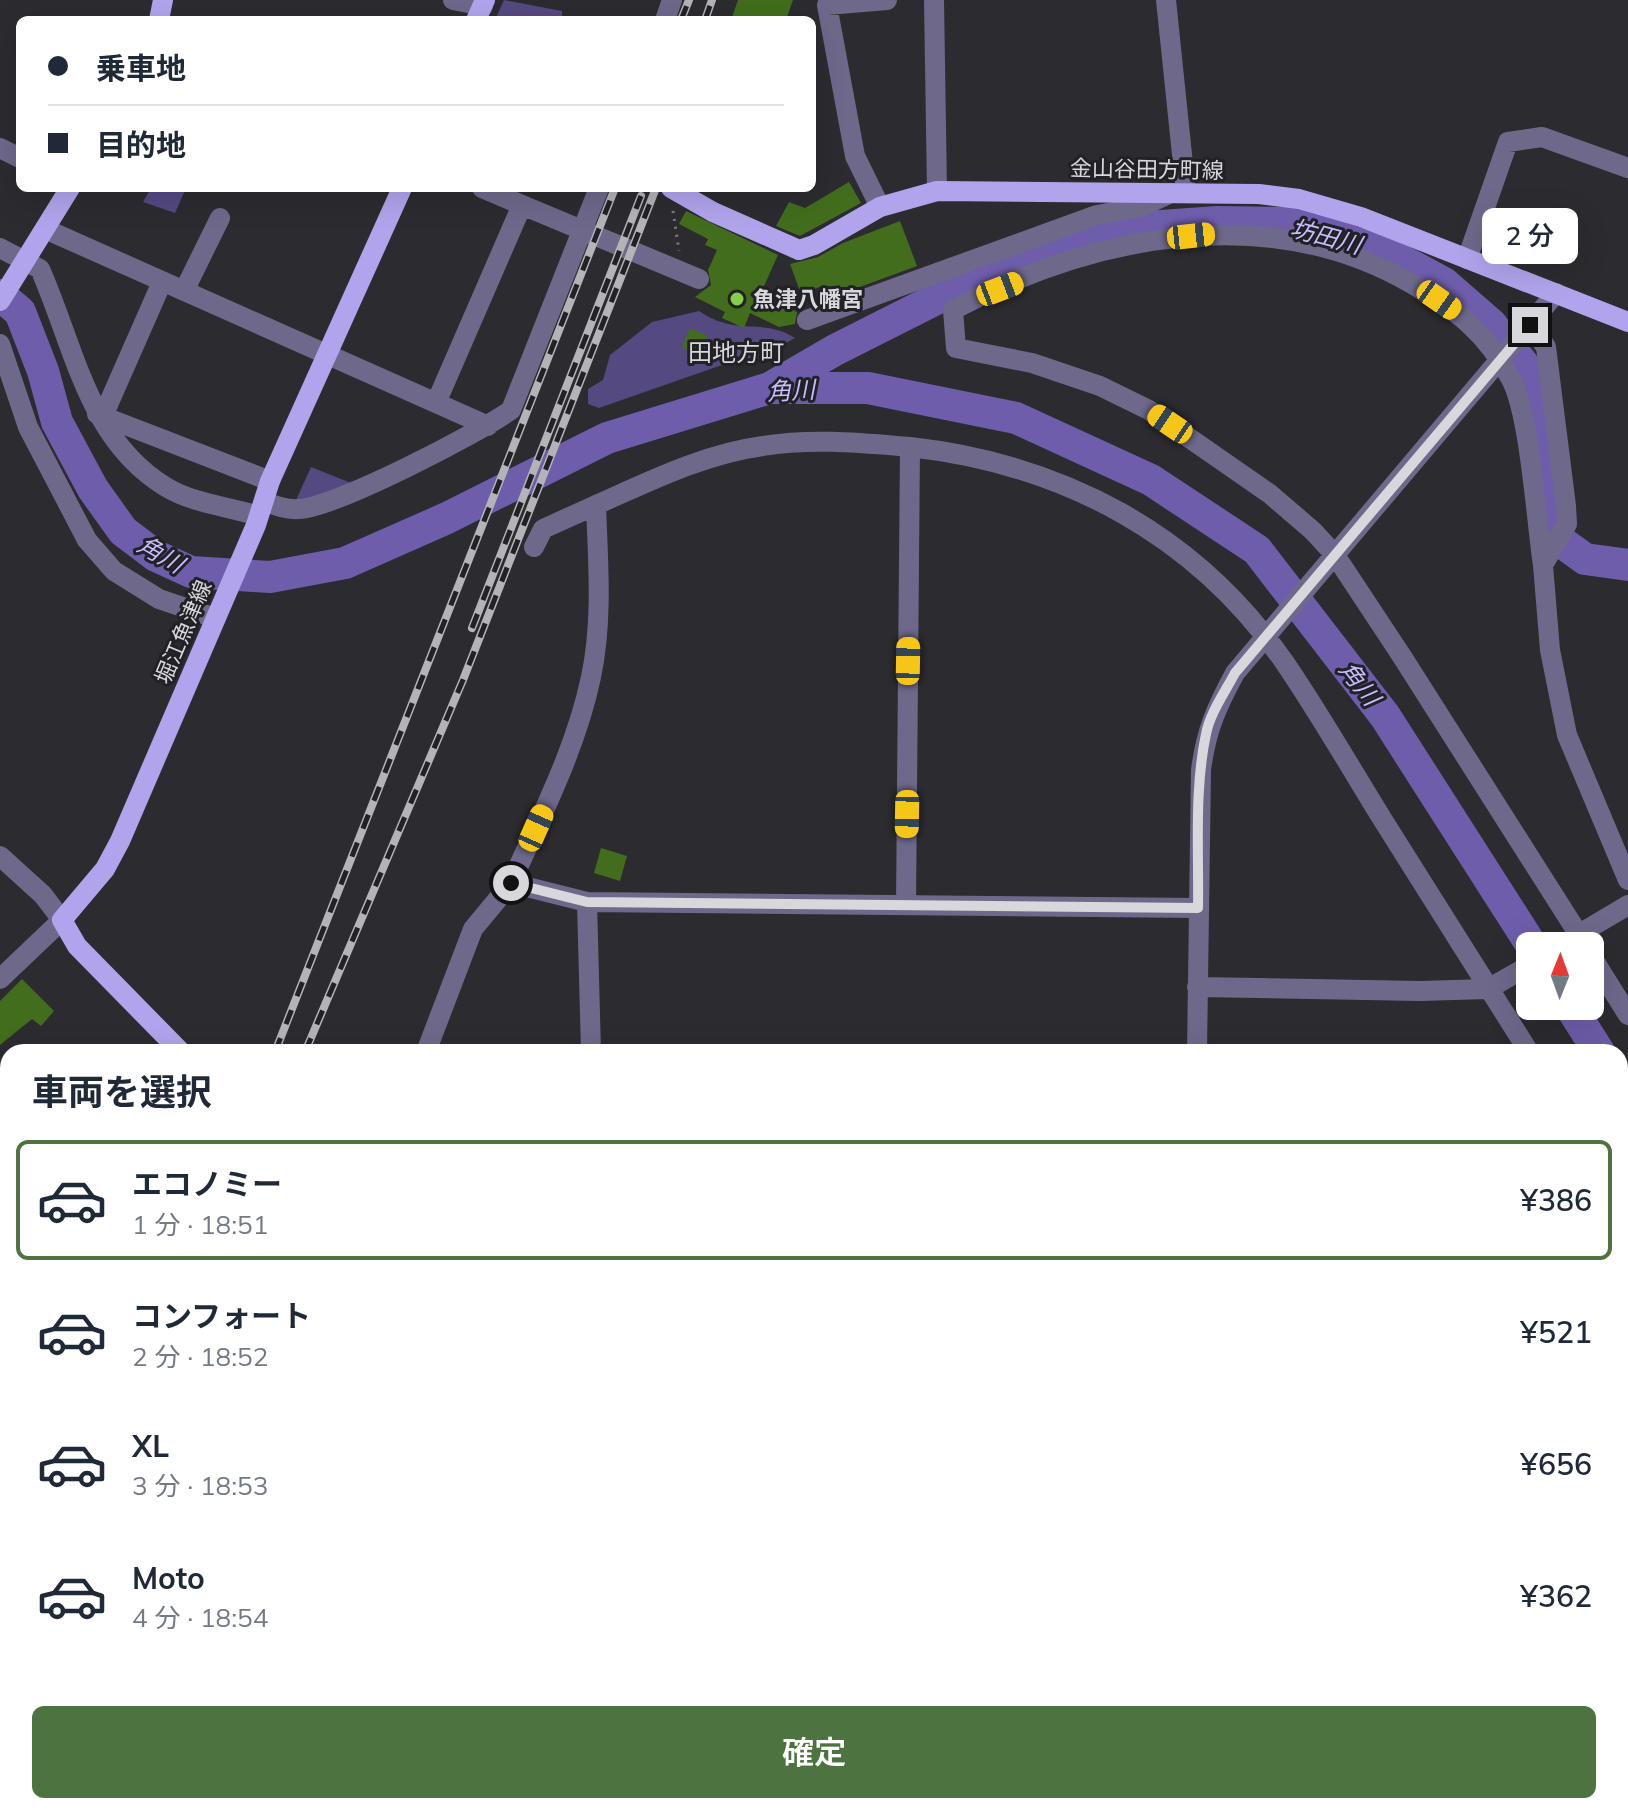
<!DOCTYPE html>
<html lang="ja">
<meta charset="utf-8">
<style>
body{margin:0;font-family:Mulish,"Noto Sans JP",sans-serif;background:#f2f2f3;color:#1f2937;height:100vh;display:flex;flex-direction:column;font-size:30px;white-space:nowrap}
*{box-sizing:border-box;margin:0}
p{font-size:26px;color:#747a83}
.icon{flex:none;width:44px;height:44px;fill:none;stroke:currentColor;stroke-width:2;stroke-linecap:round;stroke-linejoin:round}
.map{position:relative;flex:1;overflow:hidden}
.details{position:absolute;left:0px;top:1044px;width:1628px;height:770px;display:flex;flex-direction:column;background:#fff;border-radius:24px 24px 0 0;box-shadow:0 8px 32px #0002}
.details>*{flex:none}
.guide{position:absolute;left:16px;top:16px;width:800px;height:176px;border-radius:12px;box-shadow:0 8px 32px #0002;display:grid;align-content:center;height:176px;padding:0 32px;background:#fff}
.needle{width:52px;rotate:1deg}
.controls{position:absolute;left:1516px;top:932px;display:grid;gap:16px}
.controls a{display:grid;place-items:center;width:88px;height:88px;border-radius:12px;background:#fff;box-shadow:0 8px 32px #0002;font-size:40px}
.end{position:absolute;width:36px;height:36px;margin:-18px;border:10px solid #d8d7db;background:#111;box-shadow:0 0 0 4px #111}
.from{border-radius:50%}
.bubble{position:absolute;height:56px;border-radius:12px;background:#fff;box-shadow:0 8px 32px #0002;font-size:26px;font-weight:600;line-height:56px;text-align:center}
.car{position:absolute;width:24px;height:48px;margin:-24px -12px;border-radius:10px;box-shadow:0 0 6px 2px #0007;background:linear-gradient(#f5c518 24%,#345 0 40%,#f5c518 0 76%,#345 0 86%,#f5c518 0)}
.guide b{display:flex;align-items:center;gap:28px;height:76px;font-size:30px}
.guide b+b{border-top:2px solid #e0e1e3}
.guide i{width:20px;height:20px;background:#1f2937}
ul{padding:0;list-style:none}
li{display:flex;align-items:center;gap:24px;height:120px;margin:0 16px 12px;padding:0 16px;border:4px solid transparent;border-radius:12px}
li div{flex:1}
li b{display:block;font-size:30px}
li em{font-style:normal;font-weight:600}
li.active{border-color:#4d7440}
li>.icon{width:72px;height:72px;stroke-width:1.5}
h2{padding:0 32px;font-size:36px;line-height:96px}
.action{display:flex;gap:16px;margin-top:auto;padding:16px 32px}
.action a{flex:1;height:92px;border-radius:12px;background:#4d7440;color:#fff;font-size:32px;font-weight:600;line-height:92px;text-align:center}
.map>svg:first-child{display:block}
.green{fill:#554982}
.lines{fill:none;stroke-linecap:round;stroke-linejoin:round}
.river{stroke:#6e5dab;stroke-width:32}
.building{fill:#426d1c}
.path{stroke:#7f7e83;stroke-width:3;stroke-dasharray:2 6;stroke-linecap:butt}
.minor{stroke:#6e698b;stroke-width:20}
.major{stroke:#b1a4ec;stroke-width:20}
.rail-casing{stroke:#b4b3b7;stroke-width:8}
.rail{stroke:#222126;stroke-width:5;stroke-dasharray:15;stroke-linecap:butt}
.route{stroke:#d8d7db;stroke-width:10}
.poi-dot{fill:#86cf4c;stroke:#222126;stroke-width:3}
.labels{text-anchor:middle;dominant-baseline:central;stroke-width:6;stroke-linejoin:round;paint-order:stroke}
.street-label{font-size:22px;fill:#d8d7db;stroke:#222126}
.poi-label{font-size:22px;font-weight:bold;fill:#d8d7db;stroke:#222126;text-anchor:start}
.water-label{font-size:24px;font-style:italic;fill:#c8bdfe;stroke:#222126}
.neighbourhood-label{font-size:24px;fill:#d8d7db;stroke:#222126}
</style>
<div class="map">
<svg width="1628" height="1813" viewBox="0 0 1628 1813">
<rect width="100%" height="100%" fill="#2c2b30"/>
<!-- green -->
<path class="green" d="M504,0L562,11V20H495Z
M151,188H186L175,213L143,202Z
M699,311C737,337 761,317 795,338L760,357L719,366L599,408L588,404V389L603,380L610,355L652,322Z
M311,467L361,487L292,509Z"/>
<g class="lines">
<!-- river -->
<path class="river" d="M0,295L20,312L43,371L57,422L93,489L123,531L156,556L191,572L270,577L345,563L447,518L607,438L770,388H868L1016,418L1151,480L1257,550L1385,716L1532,946
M773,386L835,350L940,297L1120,229L1217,222L1296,223L1390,254L1444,283L1491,324L1523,364L1532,390L1549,516L1556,538L1585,559L1628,565
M1570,1006L1599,1052
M1620,1083L1628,1094"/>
</g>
<!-- building -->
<path class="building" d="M738,0H793L786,20H731Z
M849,182L861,203L800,236L776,226L789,202L805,208Z
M686,211L778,255L760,295L797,312L795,324L779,327L750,313L744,328L722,318L725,312L695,297L711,285L708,270L717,250L705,245L708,239L679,224Z
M900,221L917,266L827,299L822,286L801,294L790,264L818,257L843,243Z
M690,328L707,336L699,355L682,348Z
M601,848L627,856L620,881L594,873Z
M22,979L54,1011L41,1026L32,1019L0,1045V1001Z"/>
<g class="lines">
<!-- path -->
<path class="path" d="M673,211L679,251"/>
<!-- minor -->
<path class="minor" d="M453,0L483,6
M934,0L937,191
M1166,0L1186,193
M665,20L672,0
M0,148L20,158
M482,188L522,205
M880,207L855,156L827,5L887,0
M45,229L488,426
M0,248L40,269C75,348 88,440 166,487C194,504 228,506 258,516
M1467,259L1508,142L1542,137L1628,168
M184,291L220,218
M807,320L1097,215L1141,207L1171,193
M1530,325L1546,347L1566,506L1567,524L1543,565L1550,650L1567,735L1628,880
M0,344L28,427L87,540L114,571L159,599L215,618
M436,403L522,205L699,279
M97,414L270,481
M97,414L107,407L162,282
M910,447C1063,464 1196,534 1285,663C1319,713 1349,765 1381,817C1430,895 1480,973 1529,1052
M264,501C275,506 286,510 299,509C334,508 479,433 511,410L599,188
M596,505C650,481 704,454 763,446C812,438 861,443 910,447L906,906
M1543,565C1536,519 1530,415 1511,379C1486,332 1457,311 1412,284C1268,200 1093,235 953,310L956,348L1032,363L1100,386L1149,410L1270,494L1313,531L1335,555L1403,658L1586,946
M0,856L43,895L62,920L0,979
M511,883C541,816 576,749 591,677C603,621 598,562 596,505L543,529L534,547
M587,902L591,1052
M1559,946L1628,905
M1590,954L1628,1015
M1197,987L1420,991L1488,989L1530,965
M426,1052L473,929L511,883L587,902L1198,908
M1197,1052L1201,770C1206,731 1216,708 1235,673L1556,293
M1620,1176L1628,1186
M0,1219H8
M0,1266H8
M0,1394H8
M1620,1544L1628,1543
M818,1806L821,1813
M928,1806L930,1813
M1215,1806V1813
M1361,1806L1359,1810L1364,1813
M30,1813L33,1806
M164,1813V1806
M511,1813L512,1806"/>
<!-- major -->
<path class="major" d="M159,20L163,0
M476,20L485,0
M671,188L713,212L799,250L814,245L880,207L937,191L1259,194L1299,199L1361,217L1628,322
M0,301L70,188
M181,1052L77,946L62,920L105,869L120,841L256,525L270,481L402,188
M1620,1803L1628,1791
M632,1806L635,1813"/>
<!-- rail casing -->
<g class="rail-casing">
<path id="rail" d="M681,20L689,0
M705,20L712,0
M472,628L641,196
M275,1052L615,188
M305,1052L463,680L656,188
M0,1701L8,1687
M0,1788L8,1768
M1,1813L8,1796"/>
</g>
<!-- rail -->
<use href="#rail" class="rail"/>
</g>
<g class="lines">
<!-- route -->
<path class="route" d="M511,883L587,902L1198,908C1199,852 1194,790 1206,734C1210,713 1225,692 1235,673L1530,325"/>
</g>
<!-- markers -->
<circle class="poi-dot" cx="737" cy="299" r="8"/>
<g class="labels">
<!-- street labels -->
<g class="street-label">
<text transform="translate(1147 169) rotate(1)">金山谷田方町線</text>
<text transform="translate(183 632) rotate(-67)">堀江魚津線</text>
</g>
<!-- poi labels -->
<g class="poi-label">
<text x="753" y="299">魚津八幡宮</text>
</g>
<!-- water labels -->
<g class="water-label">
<text transform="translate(1326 236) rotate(15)">坊田川</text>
<text transform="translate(791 390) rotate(-3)">角川</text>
<text transform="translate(161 554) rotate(30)">角川</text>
<text transform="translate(1360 683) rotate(52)">角川</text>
</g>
<!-- neighbourhood labels -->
<g class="neighbourhood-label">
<text x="736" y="352">田地方町</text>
</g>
</g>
</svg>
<div class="controls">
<a><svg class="needle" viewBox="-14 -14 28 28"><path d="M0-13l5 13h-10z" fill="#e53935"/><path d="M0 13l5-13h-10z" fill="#747a83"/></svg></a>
</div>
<i class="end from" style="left:511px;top:883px"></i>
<i class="end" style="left:1530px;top:325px"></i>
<div class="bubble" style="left:1482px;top:208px;width:96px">2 分</div>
<i class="car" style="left:1191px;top:236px;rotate:84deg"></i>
<i class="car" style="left:1000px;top:289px;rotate:69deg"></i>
<i class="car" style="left:1439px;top:300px;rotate:125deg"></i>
<i class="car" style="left:1170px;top:424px;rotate:304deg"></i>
<i class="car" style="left:908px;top:661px;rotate:1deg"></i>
<i class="car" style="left:907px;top:814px;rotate:181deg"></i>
<i class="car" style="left:536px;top:828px;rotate:24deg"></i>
<div class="guide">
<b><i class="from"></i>乗車地</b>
<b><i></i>目的地</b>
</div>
<section class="details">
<h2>車両を選択</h2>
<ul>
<li class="active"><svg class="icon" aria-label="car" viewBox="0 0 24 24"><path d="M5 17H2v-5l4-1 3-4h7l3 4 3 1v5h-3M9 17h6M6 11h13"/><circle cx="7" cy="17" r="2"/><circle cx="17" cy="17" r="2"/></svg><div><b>エコノミー</b><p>1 分 · 18:51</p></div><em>¥386</em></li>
<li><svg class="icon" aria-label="car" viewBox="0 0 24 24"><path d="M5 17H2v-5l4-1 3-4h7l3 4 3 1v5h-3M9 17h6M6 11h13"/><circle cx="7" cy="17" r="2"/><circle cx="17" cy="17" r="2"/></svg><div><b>コンフォート</b><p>2 分 · 18:52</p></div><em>¥521</em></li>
<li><svg class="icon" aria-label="car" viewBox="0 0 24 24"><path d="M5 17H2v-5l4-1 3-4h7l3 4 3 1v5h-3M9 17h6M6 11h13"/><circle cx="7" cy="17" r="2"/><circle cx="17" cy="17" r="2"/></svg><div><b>XL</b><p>3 分 · 18:53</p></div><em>¥656</em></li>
<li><svg class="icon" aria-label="car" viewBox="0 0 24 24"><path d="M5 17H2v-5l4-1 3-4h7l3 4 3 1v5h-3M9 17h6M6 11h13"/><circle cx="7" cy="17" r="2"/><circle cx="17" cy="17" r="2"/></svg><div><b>Moto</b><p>4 分 · 18:54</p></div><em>¥362</em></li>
</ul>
<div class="action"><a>確定</a></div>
</section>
</div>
